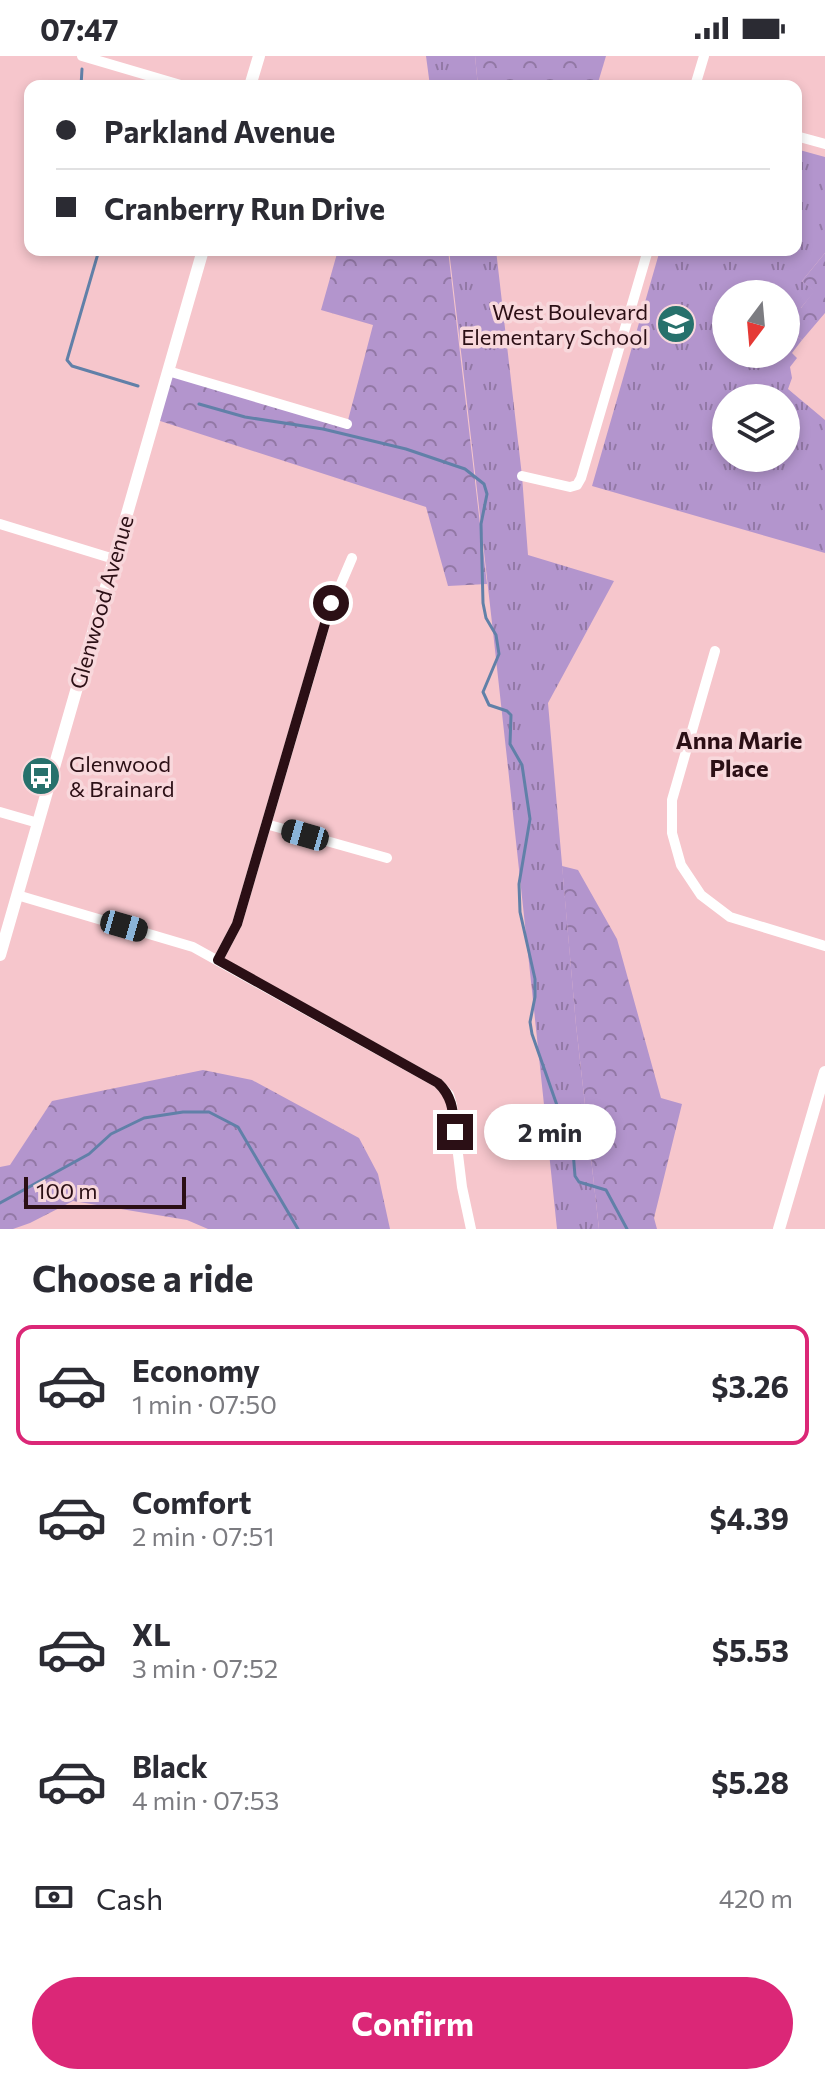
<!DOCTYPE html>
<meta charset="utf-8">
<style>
body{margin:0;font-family:Commissioner,sans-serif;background:#f7f7f7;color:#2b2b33;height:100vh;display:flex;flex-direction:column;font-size:30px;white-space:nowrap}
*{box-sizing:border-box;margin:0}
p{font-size:26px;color:#7c7c81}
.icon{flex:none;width:44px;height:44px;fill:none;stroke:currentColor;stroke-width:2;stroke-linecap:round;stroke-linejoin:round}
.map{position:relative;height:1173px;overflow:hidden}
.panel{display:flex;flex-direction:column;background:#fff;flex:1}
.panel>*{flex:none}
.guide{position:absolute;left:24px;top:24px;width:778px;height:176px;border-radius:16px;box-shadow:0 4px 12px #0003;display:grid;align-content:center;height:176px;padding:0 32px;background:#fff}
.needle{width:52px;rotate:196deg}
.buttons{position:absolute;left:712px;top:224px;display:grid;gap:16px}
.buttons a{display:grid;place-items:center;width:88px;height:88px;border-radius:50%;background:#fff;box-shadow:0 4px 12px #0003;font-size:40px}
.scale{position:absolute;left:24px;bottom:20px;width:162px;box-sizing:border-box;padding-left:8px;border:4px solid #2b0f15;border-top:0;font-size:22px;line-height:28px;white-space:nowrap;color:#2b0f15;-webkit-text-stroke:6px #f8d8dc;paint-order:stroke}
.end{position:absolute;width:36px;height:36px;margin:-18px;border:10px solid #2b0f15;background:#fff;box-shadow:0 0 0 4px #fff}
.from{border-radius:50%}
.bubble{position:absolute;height:56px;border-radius:28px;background:#fff;box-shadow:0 4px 12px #0003;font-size:26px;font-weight:700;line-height:56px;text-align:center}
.car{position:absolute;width:24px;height:48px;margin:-24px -12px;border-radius:10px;box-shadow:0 0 6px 2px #0007;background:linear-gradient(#222 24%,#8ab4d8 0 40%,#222 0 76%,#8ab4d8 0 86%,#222 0)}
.guide b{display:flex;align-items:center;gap:28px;height:76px;font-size:30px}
.guide b+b{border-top:2px solid #e1e1e2}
.guide i{width:20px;height:20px;background:#2b2b33}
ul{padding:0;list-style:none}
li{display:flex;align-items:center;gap:24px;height:120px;margin:0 16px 12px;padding:0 16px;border:4px solid transparent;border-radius:16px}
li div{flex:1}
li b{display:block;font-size:30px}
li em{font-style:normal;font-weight:700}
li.active{border-color:#db2777}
li>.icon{width:72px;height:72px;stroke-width:1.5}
h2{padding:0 32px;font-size:36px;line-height:96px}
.pay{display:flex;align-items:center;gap:20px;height:88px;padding:0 32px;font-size:30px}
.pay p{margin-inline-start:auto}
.action{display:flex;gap:16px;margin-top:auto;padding:16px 32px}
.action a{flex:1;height:92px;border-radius:48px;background:#db2777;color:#fff;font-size:32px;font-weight:700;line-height:92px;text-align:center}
.status{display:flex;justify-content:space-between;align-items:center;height:56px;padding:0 40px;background:#fff;direction:ltr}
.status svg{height:22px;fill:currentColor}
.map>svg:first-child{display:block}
.grass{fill:url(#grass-tufts);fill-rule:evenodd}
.forest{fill:url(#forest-crowns)}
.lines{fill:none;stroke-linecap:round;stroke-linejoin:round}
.stream{stroke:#6180a8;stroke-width:3}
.minor{stroke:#fff;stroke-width:10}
.tertiary{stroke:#fff;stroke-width:12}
.route{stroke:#2b0f15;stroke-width:10}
.labels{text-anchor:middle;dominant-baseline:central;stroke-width:7;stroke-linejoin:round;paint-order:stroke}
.poi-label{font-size:22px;fill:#2b0f15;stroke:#f8d8dc;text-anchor:end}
.street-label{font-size:22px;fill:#2b0f15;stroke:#f8d8dc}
.neighbourhood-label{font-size:24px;font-weight:bold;fill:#2b0f15;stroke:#f8d8dc}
</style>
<div class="status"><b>07:47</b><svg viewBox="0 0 49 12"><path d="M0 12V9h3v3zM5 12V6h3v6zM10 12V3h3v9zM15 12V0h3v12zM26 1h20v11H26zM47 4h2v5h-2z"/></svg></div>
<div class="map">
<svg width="825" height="1173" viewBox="0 0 825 1173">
<defs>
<pattern id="grass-tufts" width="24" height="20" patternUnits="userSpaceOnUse" patternTransform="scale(2)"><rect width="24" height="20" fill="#b395cd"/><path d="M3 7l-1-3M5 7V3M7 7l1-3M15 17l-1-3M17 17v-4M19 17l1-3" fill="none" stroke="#9278a5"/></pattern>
<pattern id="forest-crowns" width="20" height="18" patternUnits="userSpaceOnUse" patternTransform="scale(2)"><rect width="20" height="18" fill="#b395cd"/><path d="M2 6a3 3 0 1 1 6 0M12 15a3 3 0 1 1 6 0" fill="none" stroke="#9278a5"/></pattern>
</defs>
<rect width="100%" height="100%" fill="#f6c6cc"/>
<!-- grass -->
<path class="grass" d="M426,0H475L478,30H430Z
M796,93L825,101V197L802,225L815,235L800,253L795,249L786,260V238H726V298H786V272L802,284L792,297L797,302L790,311L792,322L788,333L825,364V497L592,430L660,194H796ZM726,342H786V402H726Z
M449,194H496L522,420L528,499L614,525L548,647L576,969L599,1173H557C523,846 488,520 449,194Z"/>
<!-- forest -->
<path class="forest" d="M475,0H606L597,30H478Z
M338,194H448L487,528L448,530L426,451L154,363L168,315L347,368L373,269L321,254Z
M825,197V257L802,284L786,272V260L795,249L801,252L814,235L802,225Z
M562,810L578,814L617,883L661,1042L682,1048L654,1162L657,1173H599L576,969Z
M203,1014L252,1024L359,1082L378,1118L390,1173H208L187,1164L73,1145L30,1167L13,1173H0V1111L10,1109L52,1045Z"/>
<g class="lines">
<!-- stream -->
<path class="stream" d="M81,30L82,13
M99,194L67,304L72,310L138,330
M199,348L245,361L323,373L406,393L465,413L484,428L487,438L481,468L483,547L486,562L496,579L499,598L483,636L489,649L507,655L511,659L510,688L522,709L530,763L519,828L520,856L535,923V941L530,966L532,978L573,1095L575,1120L579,1126L606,1134L627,1173
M0,1147L89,1098L111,1078L144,1062L183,1056H209L238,1071L298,1173"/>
<!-- minor -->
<path class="minor" d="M82,0L184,30
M695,30L704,0
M796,80L825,88
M168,315L347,368
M522,420L570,431L577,429L581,422L648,194
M0,468L114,503
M715,595L672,744V777L681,809L701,839L730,861L825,890
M0,756L38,767
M266,768L387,802
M17,839L193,891L438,1027L449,1039L452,1049L462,1131L471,1173
M218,904L237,868L328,558L352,502"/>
<!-- tertiary -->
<path class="tertiary" d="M250,30L259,0
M0,899L203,194
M779,1173L825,1016"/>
</g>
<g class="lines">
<!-- route -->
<path class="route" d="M331,547L237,868L218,904L438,1027C453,1041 453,1056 455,1076"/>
</g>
<!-- icons -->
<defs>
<g id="school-disc" transform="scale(2)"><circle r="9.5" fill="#27716c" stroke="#f8d8dc"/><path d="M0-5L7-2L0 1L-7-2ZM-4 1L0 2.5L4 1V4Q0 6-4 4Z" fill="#fff"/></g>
<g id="bus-disc" transform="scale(2)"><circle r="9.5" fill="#27716c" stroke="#f8d8dc"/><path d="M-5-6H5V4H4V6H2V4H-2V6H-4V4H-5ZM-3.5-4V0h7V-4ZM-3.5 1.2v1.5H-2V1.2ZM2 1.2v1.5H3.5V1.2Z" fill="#fff"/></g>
</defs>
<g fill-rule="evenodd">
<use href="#school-disc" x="676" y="268"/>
<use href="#bus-disc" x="41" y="720"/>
</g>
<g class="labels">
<!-- poi labels -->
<g class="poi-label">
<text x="648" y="255">West Boulevard<tspan x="648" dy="25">Elementary School</tspan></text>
<text x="69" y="707" text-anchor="start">Glenwood<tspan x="69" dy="25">&amp; Brainard</tspan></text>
</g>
<!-- street labels -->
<g class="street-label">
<text transform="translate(101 546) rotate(-74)">Glenwood Avenue</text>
</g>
<!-- neighbourhood labels -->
<g class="neighbourhood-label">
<text x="739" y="683">Anna Marie<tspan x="739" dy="28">Place</tspan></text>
</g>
</g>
</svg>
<div class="buttons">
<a><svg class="needle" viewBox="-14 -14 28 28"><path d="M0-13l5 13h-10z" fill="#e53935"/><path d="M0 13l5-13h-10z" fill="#7c7c81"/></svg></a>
<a><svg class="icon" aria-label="layers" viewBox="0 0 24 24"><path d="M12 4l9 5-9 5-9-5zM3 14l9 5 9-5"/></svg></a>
</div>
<div class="scale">100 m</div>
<i class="end from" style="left:331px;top:547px"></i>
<i class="end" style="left:455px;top:1076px"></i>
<div class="bubble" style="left:484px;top:1048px;width:132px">2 min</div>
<i class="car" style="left:305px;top:779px;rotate:286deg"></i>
<i class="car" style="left:124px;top:870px;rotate:106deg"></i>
<div class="guide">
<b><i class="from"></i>Parkland Avenue</b>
<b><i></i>Cranberry Run Drive</b>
</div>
</div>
<section class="panel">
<h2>Choose a ride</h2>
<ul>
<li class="active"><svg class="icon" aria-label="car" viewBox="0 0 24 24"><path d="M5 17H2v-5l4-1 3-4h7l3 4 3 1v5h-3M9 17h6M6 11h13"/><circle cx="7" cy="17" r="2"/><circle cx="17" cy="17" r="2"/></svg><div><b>Economy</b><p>1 min · 07:50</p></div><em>$3.26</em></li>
<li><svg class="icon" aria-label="car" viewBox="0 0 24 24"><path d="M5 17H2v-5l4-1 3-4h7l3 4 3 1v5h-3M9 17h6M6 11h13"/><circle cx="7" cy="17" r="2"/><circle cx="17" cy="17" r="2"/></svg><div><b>Comfort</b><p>2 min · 07:51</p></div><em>$4.39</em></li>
<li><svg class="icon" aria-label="car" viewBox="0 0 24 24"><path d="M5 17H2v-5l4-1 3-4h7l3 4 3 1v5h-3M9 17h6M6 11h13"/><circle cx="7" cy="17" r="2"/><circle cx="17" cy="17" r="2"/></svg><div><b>XL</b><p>3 min · 07:52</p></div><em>$5.53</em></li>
<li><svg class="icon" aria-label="car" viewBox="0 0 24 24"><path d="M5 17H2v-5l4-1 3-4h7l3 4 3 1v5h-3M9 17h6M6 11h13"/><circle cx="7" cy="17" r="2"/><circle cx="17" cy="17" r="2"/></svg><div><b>Black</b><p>4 min · 07:53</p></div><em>$5.28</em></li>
</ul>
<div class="pay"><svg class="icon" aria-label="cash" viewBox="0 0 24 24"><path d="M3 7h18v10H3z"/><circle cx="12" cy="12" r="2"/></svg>Cash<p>420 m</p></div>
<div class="action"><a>Confirm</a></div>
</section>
